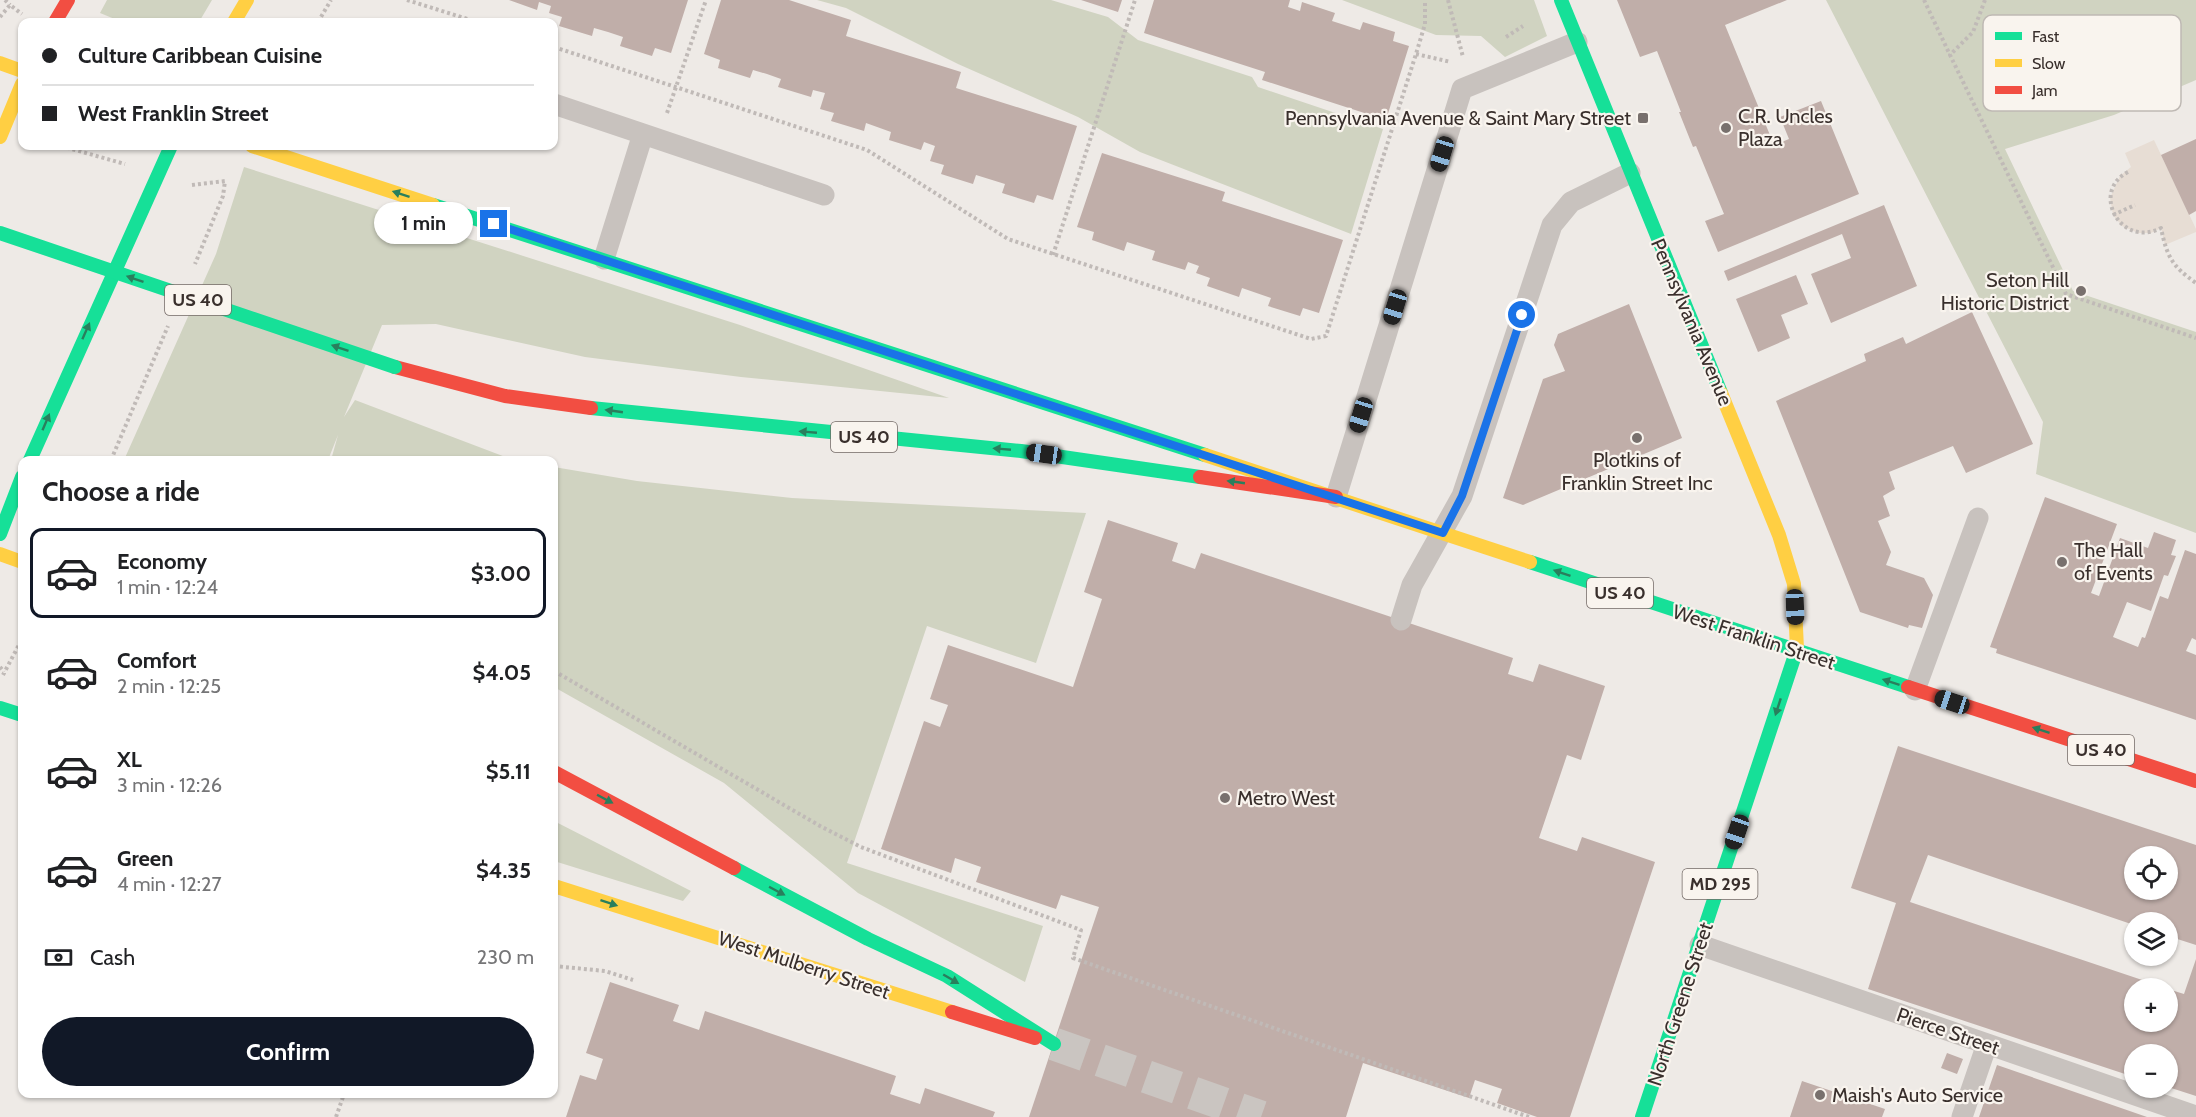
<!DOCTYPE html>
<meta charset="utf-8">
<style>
body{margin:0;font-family:Cabin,sans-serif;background:#f6f6f6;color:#202124;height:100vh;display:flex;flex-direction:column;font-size:22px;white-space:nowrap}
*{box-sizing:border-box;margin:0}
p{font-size:20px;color:#757577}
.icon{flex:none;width:33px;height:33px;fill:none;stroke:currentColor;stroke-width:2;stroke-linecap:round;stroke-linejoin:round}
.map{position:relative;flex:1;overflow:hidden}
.panel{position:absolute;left:18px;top:456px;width:540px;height:642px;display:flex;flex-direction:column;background:#fff;border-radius:12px;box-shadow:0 2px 4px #0004}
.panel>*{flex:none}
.top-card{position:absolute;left:18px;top:18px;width:540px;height:132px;border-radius:12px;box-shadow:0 2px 4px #0004;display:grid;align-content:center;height:132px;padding:0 24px;background:#fff}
.tools{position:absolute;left:2124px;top:846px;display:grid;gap:12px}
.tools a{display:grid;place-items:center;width:54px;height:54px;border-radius:50%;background:#fff;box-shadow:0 2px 4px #0004;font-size:30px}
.end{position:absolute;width:27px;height:27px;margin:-14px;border:8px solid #1a73e8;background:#fff;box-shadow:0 0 0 3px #fff}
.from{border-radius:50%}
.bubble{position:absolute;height:42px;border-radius:21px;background:#fff;box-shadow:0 2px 4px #0004;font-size:20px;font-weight:800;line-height:42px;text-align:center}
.car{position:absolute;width:18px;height:36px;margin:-18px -9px;border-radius:8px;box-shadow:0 0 4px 2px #0007;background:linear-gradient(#222 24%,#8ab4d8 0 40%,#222 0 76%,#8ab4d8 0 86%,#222 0)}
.top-card b{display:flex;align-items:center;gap:21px;height:57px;font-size:22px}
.top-card b+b{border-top:2px solid #e0e0e0}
.top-card i{width:15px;height:15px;background:#202124}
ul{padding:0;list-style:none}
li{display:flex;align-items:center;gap:18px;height:90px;margin:0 12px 9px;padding:0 12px;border:3px solid transparent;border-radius:12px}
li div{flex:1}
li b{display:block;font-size:22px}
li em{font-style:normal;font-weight:800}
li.selected{border-color:#111827}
li>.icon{width:54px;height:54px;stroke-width:1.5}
h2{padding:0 24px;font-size:27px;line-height:72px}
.pay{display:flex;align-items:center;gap:15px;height:66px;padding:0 24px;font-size:22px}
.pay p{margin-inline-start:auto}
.action{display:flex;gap:12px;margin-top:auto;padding:12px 24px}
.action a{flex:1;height:69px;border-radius:36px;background:#111827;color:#fff;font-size:24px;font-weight:800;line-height:69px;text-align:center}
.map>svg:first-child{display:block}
.green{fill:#d0d3c1}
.plaza{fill:#e7ddd4}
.building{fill:#c0aea9;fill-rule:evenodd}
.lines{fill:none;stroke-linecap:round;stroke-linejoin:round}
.primary-tunnel{stroke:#cac5c1;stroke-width:33;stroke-dasharray:33 16;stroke-linecap:butt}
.path{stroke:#c0bab7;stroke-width:4;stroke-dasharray:3 3;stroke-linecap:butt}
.lane{stroke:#c8c2be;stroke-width:21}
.fast{stroke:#16e098;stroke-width:14}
.slow{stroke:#ffcf43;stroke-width:14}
.jam{stroke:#f24e42;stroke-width:14}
.fast-bridge{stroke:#16e098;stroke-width:14}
.oneway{fill:#297f5d}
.route{stroke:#1a73e8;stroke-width:8}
.poi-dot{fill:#78706d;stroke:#f9f4ee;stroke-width:2}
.labels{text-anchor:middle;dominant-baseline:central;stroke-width:4.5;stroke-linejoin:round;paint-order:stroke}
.shield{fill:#f9f4ee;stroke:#736a66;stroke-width:1.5}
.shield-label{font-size:18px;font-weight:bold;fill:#392f2c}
.poi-label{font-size:20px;fill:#392f2c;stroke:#f9f4ee;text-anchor:start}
.street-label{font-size:20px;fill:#392f2c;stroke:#f9f4ee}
.key{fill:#f9f4ee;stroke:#bfb9b4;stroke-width:1.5}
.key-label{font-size:16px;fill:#392f2c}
</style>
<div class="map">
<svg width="2196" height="1117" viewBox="0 0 2196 1117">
<rect width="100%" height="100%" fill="#eeeae6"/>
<!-- green -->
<path class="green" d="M107,0H212L199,22H122L100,13Z
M817,0H1051L1108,17L1138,40L1252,77L1258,87L1383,129L1351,234L1140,152L1078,117L958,64L846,8Z
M1342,0H1534L1547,36L1505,57L1481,36L1436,35Z
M1826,0H2196V80L2114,115L2005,149L2073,291L2196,332V533L2036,474L2043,422Z
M244,167L740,325L949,398L741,377L585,357L436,324L382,325L344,417L355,400L513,460H331L338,435L328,460H124L216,254Z
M554,467L637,481L792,498L1086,513L1036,663L927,626L847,863L1043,926L1025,982L858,893L724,783L554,687Z
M554,821L691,891L683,901L554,861Z"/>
<!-- plaza -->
<path class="plaza" d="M2154,140L2196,229V232L2165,245L2161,228L2151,233H2138L2122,226L2113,215L2110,198L2120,176L2131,167L2125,153Z"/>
<!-- building -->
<path class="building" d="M509,0H688L671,53L655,48L652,56L620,46L623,37L608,32L594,28L592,36L559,26L562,17L549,13L551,6L539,2L537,10Z
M721,0H789L851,20L846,36L961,72L956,88L1077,126L1053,200L1037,195L1034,203L1002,193L1005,184L976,175L973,184L941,174L944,165L930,161L935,146L924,142L921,150L889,140L891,132L866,123L864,131L831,121L834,113L820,109L825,93L813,90L811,97L778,87L781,79L767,74L753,70L750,78L718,68L720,60L704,54Z
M1081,0H1122L1118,12Z
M1154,0H1290L1288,7L1300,11L1302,2L1335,13L1332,21L1360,30L1363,22L1395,32L1393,41L1409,46L1386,120L1262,80L1265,72L1144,33Z
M1617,0H1787L1725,25L1774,145L1789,139L1780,117L1821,101L1859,194L1718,252L1705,221L1724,214L1696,146L1693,147L1679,112H1681L1657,51L1640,57Z
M2196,139V211L2189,215L2161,155Z
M1102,153L1225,192L1222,201L1343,240L1319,313L1303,308L1300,316L1268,306L1271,298L1242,288L1239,297L1207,286L1210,278L1196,273L1199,266L1188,262L1185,270L1152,260L1155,251L1127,242L1124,251L1092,240L1094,232L1077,227Z
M1884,205L1917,286L1831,323L1811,274L1851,258L1842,234L1728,281L1724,271Z
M1796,275L1808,304L1781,315L1790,338L1758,352L1736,299Z
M1629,304L1682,438L1523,505L1503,498L1543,379L1565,371L1554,345L1558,334Z
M1972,312L2033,444L1966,473L1953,446L1889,472L1895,489L1883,496L1890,516L1878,521L1891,552L1886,565L1924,578L1933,595L1922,628L1909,625L1908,628L1860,612L1776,401L1866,361L1864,354L1903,337L1906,344Z
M2045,497L2117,524L2091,593L2099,596L2120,538L2148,548L2154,532L2176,540L2171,555L2176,556L2168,576L2164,575L2151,611L2127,602L2113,637L2138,647L2142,637L2145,638L2160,596L2168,599L2185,550L2196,554V640L2192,638L2186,651L2196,655V720L1996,653L1997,649L1990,647Z
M1108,520L1178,543L1172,561L1195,569L1201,553L1513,658L1508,674L1533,682L1539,664L1605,686L1581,760L1567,755L1539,838L1577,851L1582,837L1655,862L1570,1117H1537L1497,1103L1502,1089L1475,1080L1469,1098L1363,1063L1346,1117H1029L1099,907L1061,895L1056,909L976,882L981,867L955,858L951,873L881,849L924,721L940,727L948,705L930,699L948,645L1073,687L1102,599L1084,592Z
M1898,746L2196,845V945L2168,936V922L2134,925L1928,855L1910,902L2166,988H2134V1022H2168V989L2184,994L2196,959V1096L2168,1087V1054H2134V1077L1868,989L1896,903L1851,888ZM2134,856H2168V890H2134Z
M610,982L679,1005L673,1021L699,1030L705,1011L896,1076L890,1094L920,1104L925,1088L995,1112L993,1117H566L580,1075L596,1080L603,1059L586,1053Z
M1947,1053L1963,1059L1957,1074L1941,1068Z
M1997,1065L2095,1099L2147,1117H1979Z
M1802,1081L1885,1109L1882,1117H1790Z"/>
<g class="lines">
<!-- primary-tunnel -->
<path class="primary-tunnel" d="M1054,1044L1261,1117"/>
<!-- path -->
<path class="path" d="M5,0L10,5
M407,0L477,22
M1448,0L1463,57
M1924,0L1950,55
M1985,0L1973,32L1950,55L2066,294L2196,338
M0,17L10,5L22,14
M318,22L331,0
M1506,37L1523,26
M554,47L867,150L1008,239L1311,339L1326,336L1416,54L1425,24V0
M1416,54L1451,62
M667,113L706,0
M61,146L125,164
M2128,172C2090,191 2120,249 2161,228C2167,257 2172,266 2196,283
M192,185L225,181L223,196L195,264
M2113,215L2135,205
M1053,255L1135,0
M111,460L168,326
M0,667L4,672
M554,671L820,826L861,847L1081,930L1073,958L1529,1117
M3,675L22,639
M554,966L605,971L633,980
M336,1117L344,1094"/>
<!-- lane -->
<path class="lane" d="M554,104L824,195
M604,259L643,134
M1336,497L1462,89L1577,42
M1401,620L1412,585L1462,496L1552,225L1571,202L1630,173
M1915,690L1978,518
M1700,945L2196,1116
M1962,1117L1987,1044"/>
<!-- fast -->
<path class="fast" d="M1561,0L1721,393
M433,205L1205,455
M591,408L1021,451L1200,477
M30,460L171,146
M0,534L22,477
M1530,562L1908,687
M0,708L22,715
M734,868L868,939L947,976L1054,1044
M1642,1117L1797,649"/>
<!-- slow -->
<path class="slow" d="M234,22L247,0
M0,63L22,71
M0,137L22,84
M252,146L433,205
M1721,393L1779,535L1794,584L1797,649
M1205,455L1530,562
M0,554L22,562
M554,886L952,1012"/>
<!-- jam -->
<path class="jam" d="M55,22L68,0
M395,367L505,396L591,408
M1200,477L1336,497
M1908,687L2196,781
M554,772L734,868
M952,1012L1035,1038"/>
<!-- fast-bridge -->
<path class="fast-bridge" d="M0,233L395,367"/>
</g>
<!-- one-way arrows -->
<defs><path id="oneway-solid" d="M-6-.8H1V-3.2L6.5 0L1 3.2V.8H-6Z" transform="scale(1.5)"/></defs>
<g class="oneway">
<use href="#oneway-solid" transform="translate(401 194) rotate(-162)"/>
<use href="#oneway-solid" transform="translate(135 279) rotate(-161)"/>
<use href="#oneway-solid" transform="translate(86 331) rotate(-66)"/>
<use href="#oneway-solid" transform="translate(340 348) rotate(-161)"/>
<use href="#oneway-solid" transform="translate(614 411) rotate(-172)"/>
<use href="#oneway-solid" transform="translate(46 422) rotate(-67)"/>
<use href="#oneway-solid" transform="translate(808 432) rotate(-175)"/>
<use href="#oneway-solid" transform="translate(1002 449) rotate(-175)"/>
<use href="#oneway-solid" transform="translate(1236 482) rotate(-172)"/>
<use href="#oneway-solid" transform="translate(1562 573) rotate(-161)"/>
<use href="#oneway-solid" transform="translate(1891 682) rotate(-162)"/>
<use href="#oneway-solid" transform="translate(1778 707) rotate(108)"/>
<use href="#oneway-solid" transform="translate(2041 730) rotate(-162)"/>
<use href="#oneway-solid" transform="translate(605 799) rotate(28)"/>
<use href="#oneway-solid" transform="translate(777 891) rotate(28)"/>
<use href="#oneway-solid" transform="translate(609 903) rotate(18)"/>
<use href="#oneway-solid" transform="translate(951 979) rotate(30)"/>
</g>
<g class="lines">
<!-- route -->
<path class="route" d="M494,224L1443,533L1462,496L1522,315"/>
</g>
<!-- markers -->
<g class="poi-dot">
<rect x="1637" y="112" width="12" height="12" rx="3"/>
<circle cx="1726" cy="128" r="6"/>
<circle cx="2081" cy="291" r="6"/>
<circle cx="1637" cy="438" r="6"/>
<circle cx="2062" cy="562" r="6"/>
<circle cx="1225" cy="798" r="6"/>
<circle cx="1820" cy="1095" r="6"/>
</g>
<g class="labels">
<!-- shield labels -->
<g class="shield">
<rect x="165" y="285" width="66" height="30" rx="4.5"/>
<rect x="831" y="422" width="66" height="30" rx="4.5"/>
<rect x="1587" y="578" width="66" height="30" rx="4.5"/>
<rect x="2068" y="735" width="66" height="30" rx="4.5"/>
<rect x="1682.5" y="869" width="75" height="30" rx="4.5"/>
</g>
<g class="shield-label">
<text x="198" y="300">US 40</text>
<text x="864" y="437">US 40</text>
<text x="1620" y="593">US 40</text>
<text x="2101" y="750">US 40</text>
<text x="1720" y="884">MD 295</text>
</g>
<!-- poi labels -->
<g class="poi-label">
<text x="1738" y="116">C.R. Uncles<tspan x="1738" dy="23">Plaza</tspan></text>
<text x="1631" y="118" text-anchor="end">Pennsylvania Avenue &amp; Saint Mary Street</text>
<text x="2069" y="280" text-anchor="end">Seton Hill<tspan x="2069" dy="23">Historic District</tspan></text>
<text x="1637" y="460" text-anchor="middle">Plotkins of<tspan x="1637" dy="23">Franklin Street Inc</tspan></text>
<text x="2074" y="550">The Hall<tspan x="2074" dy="23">of Events</tspan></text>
<text x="1237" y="798">Metro West</text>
<text x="1832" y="1095">Maish's Auto Service</text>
</g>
<!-- street labels -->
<g class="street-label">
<text transform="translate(1692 322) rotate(67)">Pennsylvania Avenue</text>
<text transform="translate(1754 637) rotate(18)">West Franklin Street</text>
<text transform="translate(804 965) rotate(18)">West Mulberry Street</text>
<text transform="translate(1680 1004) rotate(-72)">North Greene Street</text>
<text transform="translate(1948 1031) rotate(19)">Pierce Street</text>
</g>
</g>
<!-- legend -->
<rect x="1983" y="15" width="198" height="96" rx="9" class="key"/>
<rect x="1995" y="32" width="27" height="8" fill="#16e098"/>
<rect x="1995" y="59" width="27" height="8" fill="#ffcf43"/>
<rect x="1995" y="86" width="27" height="8" fill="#f24e42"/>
<g class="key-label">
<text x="2032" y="42">Fast</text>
<text x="2032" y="69">Slow</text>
<text x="2032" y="96">Jam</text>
</g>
</svg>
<div class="tools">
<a><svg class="icon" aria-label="locate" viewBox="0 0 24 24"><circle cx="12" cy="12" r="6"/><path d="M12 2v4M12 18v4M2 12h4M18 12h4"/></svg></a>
<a><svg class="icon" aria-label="layers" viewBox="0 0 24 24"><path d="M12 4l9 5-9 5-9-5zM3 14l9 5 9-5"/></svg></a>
<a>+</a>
<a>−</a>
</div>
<i class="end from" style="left:1522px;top:315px"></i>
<i class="end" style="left:494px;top:224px"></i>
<div class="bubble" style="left:374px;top:202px;width:99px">1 min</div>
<i class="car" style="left:1442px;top:154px;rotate:197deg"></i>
<i class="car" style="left:1395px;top:307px;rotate:197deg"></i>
<i class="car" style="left:1361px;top:415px;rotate:197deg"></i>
<i class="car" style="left:1044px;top:454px;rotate:278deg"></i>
<i class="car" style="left:1795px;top:607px;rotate:178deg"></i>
<i class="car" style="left:1952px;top:702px;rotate:288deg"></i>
<i class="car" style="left:1737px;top:832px;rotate:199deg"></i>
<div class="top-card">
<b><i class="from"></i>Culture Caribbean Cuisine</b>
<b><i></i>West Franklin Street</b>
</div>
<section class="panel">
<h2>Choose a ride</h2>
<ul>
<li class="selected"><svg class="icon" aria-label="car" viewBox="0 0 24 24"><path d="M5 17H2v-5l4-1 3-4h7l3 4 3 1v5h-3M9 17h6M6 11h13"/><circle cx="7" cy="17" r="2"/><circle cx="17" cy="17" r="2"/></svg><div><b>Economy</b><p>1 min · 12:24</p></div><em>$3.00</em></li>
<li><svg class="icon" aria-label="car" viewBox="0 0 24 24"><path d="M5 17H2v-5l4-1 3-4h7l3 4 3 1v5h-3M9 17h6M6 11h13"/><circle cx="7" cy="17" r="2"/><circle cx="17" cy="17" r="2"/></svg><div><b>Comfort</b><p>2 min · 12:25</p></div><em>$4.05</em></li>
<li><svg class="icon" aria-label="car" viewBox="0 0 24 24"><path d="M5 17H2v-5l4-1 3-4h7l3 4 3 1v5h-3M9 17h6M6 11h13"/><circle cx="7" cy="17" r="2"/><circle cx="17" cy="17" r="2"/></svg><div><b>XL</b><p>3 min · 12:26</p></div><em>$5.11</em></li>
<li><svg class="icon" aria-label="car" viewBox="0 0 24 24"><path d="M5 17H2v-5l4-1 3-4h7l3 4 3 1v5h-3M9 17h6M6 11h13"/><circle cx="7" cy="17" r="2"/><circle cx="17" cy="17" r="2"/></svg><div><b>Green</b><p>4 min · 12:27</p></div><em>$4.35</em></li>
</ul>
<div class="pay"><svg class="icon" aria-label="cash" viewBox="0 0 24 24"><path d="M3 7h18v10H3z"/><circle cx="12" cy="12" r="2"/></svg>Cash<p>230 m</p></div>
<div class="action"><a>Confirm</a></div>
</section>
</div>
